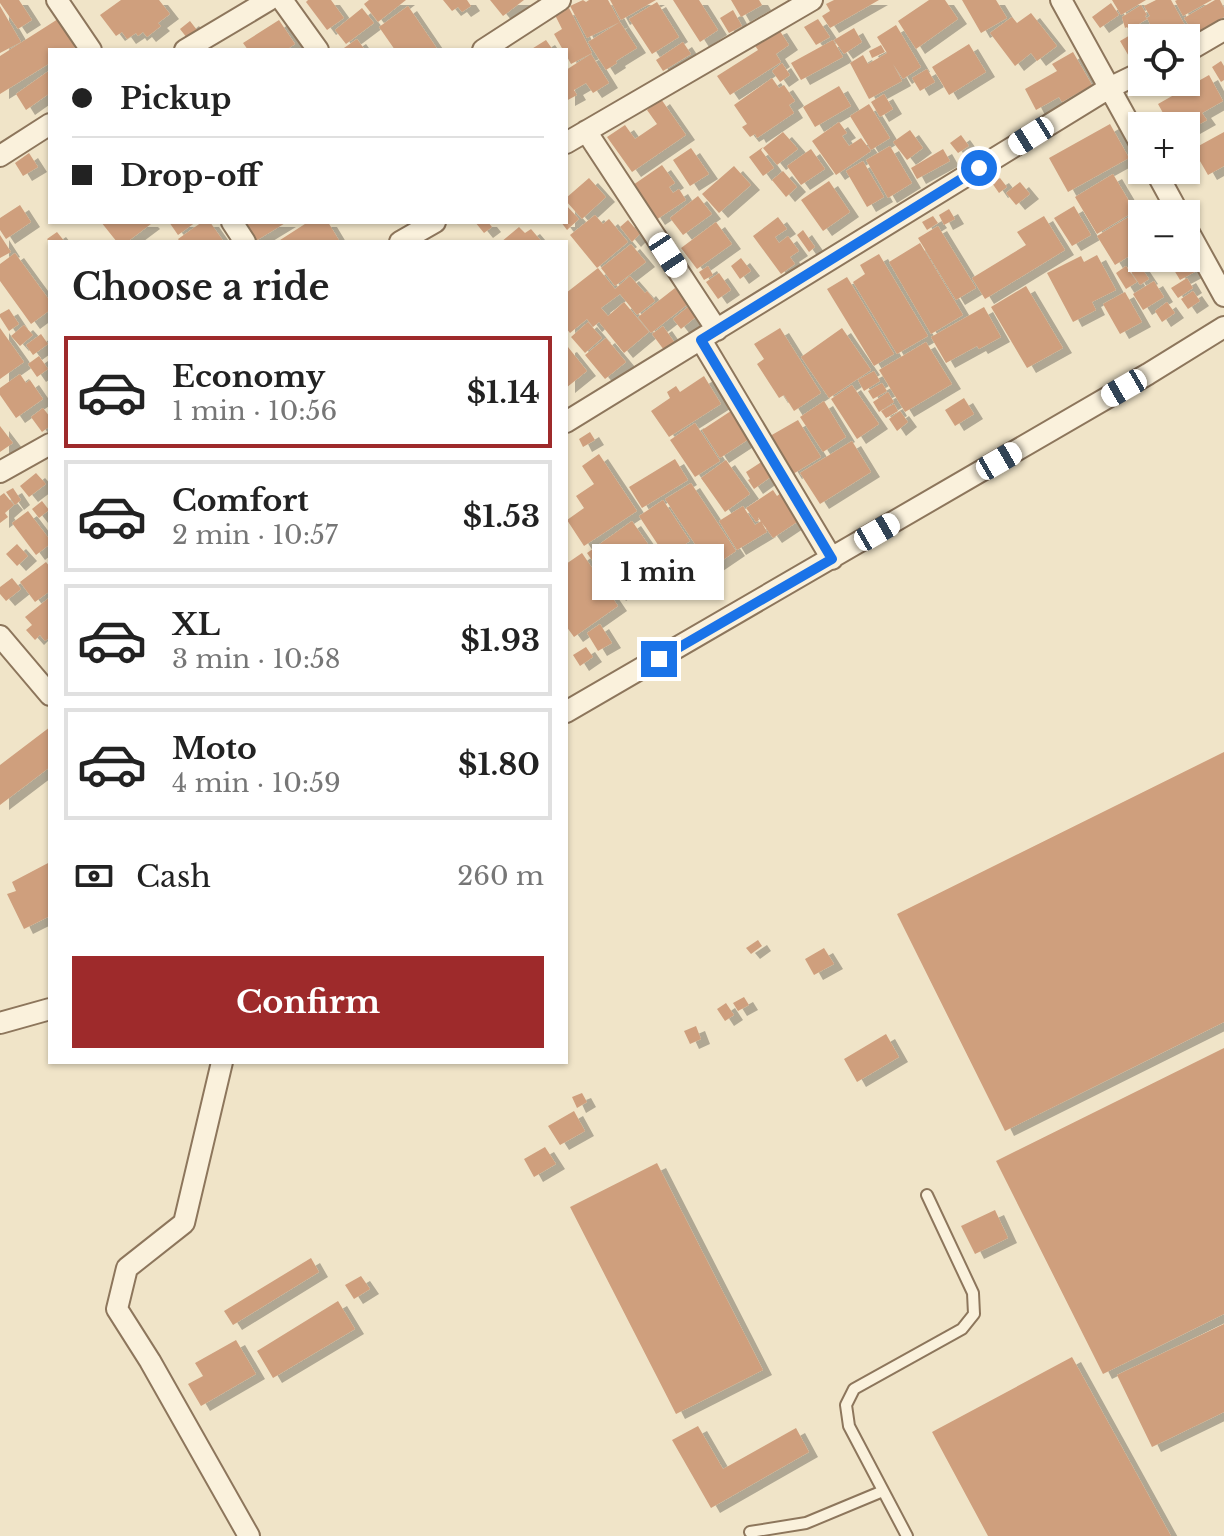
<!DOCTYPE html>
<meta charset="utf-8">
<style>
body{margin:0;font-family:"Libre Baskerville",serif;background:#f6f6f6;color:#222;height:100vh;display:flex;flex-direction:column;font-size:30px;white-space:nowrap}
*{box-sizing:border-box;margin:0}
p{font-size:26px;color:#767676}
.icon{flex:none;width:44px;height:44px;fill:none;stroke:currentColor;stroke-width:2;stroke-linecap:round;stroke-linejoin:round}
.map{position:relative;flex:1;overflow:hidden}
.details{position:absolute;left:48px;top:240px;width:520px;height:824px;display:flex;flex-direction:column;background:#fff;border-radius:0px;box-shadow:0 2px 6px #0004}
.details>*{flex:none}
.top-card{position:absolute;left:48px;top:48px;width:520px;height:176px;border-radius:0px;box-shadow:0 2px 6px #0004;display:grid;align-content:center;height:176px;padding:0 24px;background:#fff}
.controls{position:absolute;left:1128px;top:24px;display:grid;gap:16px}
.controls a{display:grid;place-items:center;width:72px;height:72px;border-radius:0px;background:#fff;box-shadow:0 2px 6px #0004;font-size:40px}
.end{position:absolute;width:36px;height:36px;margin:-18px;border:10px solid #1a73e8;background:#fff;box-shadow:0 0 0 4px #fff}
.from{border-radius:50%}
.bubble{position:absolute;height:56px;border-radius:0px;background:#fff;box-shadow:0 2px 6px #0004;font-size:26px;font-weight:700;line-height:56px;text-align:center}
.car{position:absolute;width:24px;height:48px;margin:-24px -12px;border-radius:10px;box-shadow:0 0 6px 2px #0007;background:linear-gradient(#fff 24%,#345 0 40%,#fff 0 76%,#345 0 86%,#fff 0)}
.top-card b{display:flex;align-items:center;gap:28px;height:76px;font-size:30px}
.top-card b+b{border-top:2px solid #e0e0e0}
.top-card i{width:20px;height:20px;background:#222}
ul{padding:0;list-style:none}
li{display:flex;align-items:center;gap:24px;height:112px;margin:0 16px 12px;padding:0 8px;border:4px solid #e0e0e0;border-radius:0px}
li div{flex:1}
li b{display:block;font-size:30px}
li em{font-style:normal;font-weight:700}
li.active{border-color:#9e2a2b}
li>.icon{width:72px;height:72px;stroke-width:1.5}
h2{padding:0 24px;font-size:36px;line-height:96px}
.pay{display:flex;align-items:center;gap:20px;height:88px;padding:0 24px;font-size:30px}
.pay p{margin-inline-start:auto}
.button{display:flex;gap:16px;margin-top:auto;padding:16px 24px}
.button a{flex:1;height:92px;border-radius:0px;background:#9e2a2b;color:#fff;font-size:32px;font-weight:700;line-height:92px;text-align:center}
.map>svg:first-child{display:block}
.building{fill:#cf9f7d;filter:url(#shadow)}
.lines{fill:none;stroke-linecap:round;stroke-linejoin:round}
.service-casing{stroke:#8d765c;stroke-width:14}
.minor-casing{stroke:#8d765c;stroke-width:24}
.service{stroke:#faf1dc;stroke-width:10}
.minor{stroke:#faf1dc;stroke-width:20}
.route{stroke:#1a73e8;stroke-width:10}
</style>
<div class="map">
<svg width="1224" height="1536" viewBox="0 0 1224 1536">
<defs>
<filter id="shadow"><feDropShadow dx="9" dy="5" stdDeviation="0" flood-color="#0004"/></filter>
</defs>
<rect width="100%" height="100%" fill="#f0e4c8"/>
<!-- building -->
<path class="building" d="M0,0H19L32,20L18,29L0,3Z
M121,0H159L170,14L158,23L161,26L147,37L143,32L138,36L136,33L127,39L122,32L116,36L100,15Z
M308,0H331L344,18L327,30L306,2Z
M369,0H406L378,22L364,4Z
M443,0H467L471,6L462,12L458,7L452,11Z
M490,0H524L503,16Z
M583,0L586,2L589,0H608L620,22L587,38L570,6Z
M610,0H656L621,20Z
M673,0H699L718,30L700,42Z
M731,0H759L762,5L741,17Z
M834,0H879L830,28L822,16L830,11L826,4Z
M929,0H945L958,19L916,49L898,21Z
M962,0H996L1007,18L981,33Z
M1112,0H1146L1121,15Z
M1156,0H1171L1187,29L1170,38H1162L1157,30L1154,32L1147,18L1150,16L1144,6Z
M1177,0H1212L1183,16L1175,1Z
M1215,0H1220L1224,8V17L1194,34L1184,18Z
M657,2L679,37L652,54L629,19Z
M1111,3L1119,15L1100,28L1092,17Z
M1141,5L1147,15L1145,16L1147,19L1129,30L1127,27L1125,28L1122,17Z
M0,6L21,42L0,53Z
M408,6L438,50H395L379,27Z
M362,8L374,23L346,44L335,30Z
M569,8L592,53L571,64L566,55V50H563L554,34L562,29L555,15Z
M733,10L742,26L729,33L720,18Z
M1031,13L1057,46L1037,61L1031,53L1015,66L990,33L1012,17L1017,23Z
M58,19L75,47L70,50H50V63L0,94V56Z
M818,19L830,37L816,45L804,27Z
M279,20L295,44L286,50H248L243,43Z
M190,21L197,30L187,38L180,29Z
M620,22L637,48L616,61L617,63L606,70L588,42Z
M896,25L921,67L903,79L893,64L902,81L869,99L850,63L863,55L868,64L887,53L877,37Z
M1144,27L1151,38H1142V60L1134,65L1120,41Z
M778,28L789,45L776,54L781,62L730,95L717,76L758,50L751,40Z
M854,28L862,42L844,54L834,40Z
M357,39L365,50H341Z
M546,40L553,50H530Z
M833,40L843,57L801,80L791,63Z
M683,42L691,54L663,71L656,60Z
M969,44L986,72L949,95L932,67Z
M881,45L885,52L872,58L869,51Z
M1073,52L1092,85L1062,102L1059,97L1036,110L1025,89L1057,71L1052,64Z
M591,54L609,83L593,93L586,83L574,90L577,95L566,101V70Z
M1221,61L1224,66V80L1221,82L1212,67Z
M782,63L790,75L780,82L772,71Z
M927,69L935,82L920,91L912,78Z
M50,70V93L26,110L16,94Z
M1209,75L1223,101L1202,113L1207,120L1191,129L1187,122L1176,126L1173,120L1168,122L1158,104Z
M772,78L779,88L784,85L795,101L789,105L794,113L757,138L755,134L750,137L742,127L747,124L734,105Z
M839,86L851,106L815,127L803,107Z
M884,94L893,109L880,117L871,102Z
M661,99L686,135L632,172L607,137L625,125L635,139L657,124L647,110Z
M869,104L890,138L871,150L850,116Z
M839,122L847,133L842,136L849,146L861,138L871,151L836,175L812,141Z
M1110,124L1129,158L1068,192L1049,158Z
M910,130L923,148L907,160L893,142Z
M783,132L798,149L777,165L763,148Z
M1224,132V166L1208,175L1193,149Z
M961,135L969,146L958,153L950,143Z
M890,146L912,183L888,198L866,160Z
M763,147L761,150L774,168L763,176L749,157Z
M691,148L709,174L690,186L673,160Z
M811,149L825,169L801,185L787,166Z
M943,149L950,161L917,179L911,168Z
M29,153L38,167L23,176L15,163Z
M863,161L884,197L867,207L846,171Z
M662,165L675,183L669,187L673,193L679,189L686,200L656,220L633,185Z
M734,166L751,185L719,213L702,194Z
M783,171L797,187L786,197L772,180Z
M1113,174L1135,211L1097,234L1075,197Z
M589,178L606,197L582,219L566,201V198Z
M1000,178L1007,187L999,193L992,183Z
M829,181L850,212L823,231L801,200Z
M1020,182L1030,194L1016,205L1006,193Z
M698,196L712,214L683,235L670,218Z
M20,205L31,222L6,239L0,230V218Z
M566,205L579,219L567,230L561,222H566Z
M1074,206L1091,235L1072,246L1054,218Z
M949,209L955,219L944,225L939,215Z
M595,215L603,224L609,219L628,242L597,268L570,235Z
M1132,215L1142,231V248L1115,265L1097,236Z
M933,216L938,223L927,230L922,222Z
M1044,216L1065,250L985,299L972,278L1026,245L1017,232Z
M778,217L787,229L775,237L779,243L788,236L799,251L790,257L795,264L781,274L753,236Z
M628,220L640,234L632,242L620,227Z
M101,222H149L151,224L127,242H117Z
M169,222H196L178,235Z
M202,222H210L224,242H180L178,239Z
M239,222H287L254,242Z
M308,222H328L340,242H277Z
M475,222H488L492,227L484,233Z
M716,222L732,244L697,269L681,248Z
M938,226L976,288L956,300L918,238Z
M519,227L525,233L531,229L542,242H501Z
M803,230L815,247L809,252L797,235Z
M57,232L65,242H49L47,239Z
M0,235L11,252L0,258Z
M920,243L963,315L931,334L889,262Z
M631,244L646,262L615,286L601,268Z
M15,253L50,301V310L31,324L0,281V264Z
M879,254L928,336L897,354L853,282L865,274L860,265Z
M1097,255L1116,290L1092,302L1096,310L1073,322L1047,273L1081,256L1084,262Z
M741,258L751,271L740,279L731,266Z
M1156,258H1178L1161,267Z
M1196,258L1202,268L1180,280L1174,270Z
M1139,264L1149,279L1140,285L1130,270Z
M708,266L713,275L704,280L699,272Z
M1126,266L1137,282L1126,289L1116,273Z
M598,268L615,289L630,276L645,293L647,291L655,301L637,315L620,294L601,308L608,316L624,302L649,332L624,353L599,322L593,327L587,319L570,333L566,328V293Z
M719,273L731,290L718,299L706,282Z
M847,277L894,354L874,366L827,289Z
M1187,278L1193,288L1178,298L1171,288Z
M1154,281L1164,297L1143,310L1133,294Z
M1026,286L1063,348L1027,368L991,307Z
M675,288L688,304L651,333L638,317Z
M1193,291L1200,301L1188,309L1181,299Z
M1125,292L1142,322L1120,334L1103,304Z
M1167,302L1175,313L1162,322L1155,311Z
M689,306L697,316L681,329L673,319Z
M984,307L1001,337L979,349L977,346L946,363L931,337Z
M9,309L19,324L9,331L0,317V314Z
M588,322L602,338L585,353L571,337Z
M24,325L33,335L20,346L11,336Z
M663,326L675,343L664,350L652,334Z
M0,328L24,362L0,379Z
M780,328L821,393L794,411L784,395L779,398L757,364L764,359L754,344Z
M842,328L871,370L829,398L801,357Z
M41,334L48,344L33,355L26,345Z
M606,338L626,362L605,379L585,355Z
M926,342L952,384L905,412L879,370Z
M568,347L587,371L566,388V348Z
M39,356L48,369L37,377L28,364Z
M874,371L880,381L864,391L858,380Z
M20,374L26,383L30,380L43,399L16,418L0,395V388Z
M704,376L721,404L669,437L651,411L670,398L667,392L676,386L680,392Z
M882,383L887,391L873,399L868,391Z
M852,385L879,424L857,439L831,399Z
M888,392L894,402L879,412L873,402Z
M964,398L974,414L955,426L945,410Z
M824,401L846,437L823,452L800,417Z
M894,404L898,411L886,418L881,411Z
M737,407L748,424L741,428L749,439L720,458L702,430Z
M43,408L50,417V426L42,432L31,417Z
M900,411L908,422L897,431L889,419Z
M798,420L821,457L793,474L770,436Z
M695,423L720,461L695,477L670,440Z
M0,426L13,443L0,452Z
M590,432L595,440L583,447L579,439Z
M852,441L871,472L820,504L800,473Z
M599,454L637,511L584,546L567,520L584,508L576,496L594,484L582,466Z
M675,459L688,480L642,508L629,487Z
M766,459L776,473L754,489L748,480L750,479L746,472Z
M726,460L750,494L725,512L701,478Z
M36,473L46,484L29,497L20,486Z
M691,483L736,551L711,568L665,499Z
M13,488L21,500L15,505L6,492Z
M773,490L777,496L781,493L800,520L773,538L758,517L759,520L756,522L746,508Z
M4,493L14,505L5,513L8,517L0,523V496Z
M663,500L690,541L666,557L639,516Z
M42,501L49,510L39,518L32,509Z
M743,506L755,525L761,521L767,532L737,550L719,521Z
M28,511L50,540V544L36,555L12,523Z
M632,521L659,560L648,568L646,566L632,575L637,582L617,596L587,553Z
M17,544L28,556L17,566L6,554Z
M582,553L618,606L574,637L566,626V564Z
M46,562L50,567V591L35,602L20,582Z
M12,578L21,589L6,601L0,594V587Z
M50,597V637L45,641L40,635L35,640L26,630L32,625L25,617Z
M600,624L612,643L598,651L587,633Z
M586,647L593,657L580,666L573,655Z
M50,727V767L0,805V765Z
M1224,752V1022L1005,1131L897,914Z
M50,862V916L24,929L7,894L16,891L12,882Z
M758,940L762,946L751,954L746,948Z
M824,948L834,964L814,975L805,959Z
M744,997L749,1005L738,1011L733,1003Z
M726,1003L734,1015L725,1021L717,1009Z
M696,1026L701,1039L690,1044L684,1031Z
M886,1034L899,1057L857,1082L844,1059Z
M1224,1048V1314L1103,1374L996,1161Z
M582,1093L587,1102L577,1108L572,1097Z
M574,1111L585,1131L560,1145L548,1126Z
M545,1147L556,1164L534,1177L524,1159Z
M657,1163L763,1370L676,1414L570,1207Z
M995,1210L1008,1238L975,1254L961,1226Z
M311,1258L319,1272L233,1325L224,1311Z
M361,1276L370,1289L354,1299L345,1285Z
M338,1301L355,1329L273,1378L257,1351Z
M1224,1324V1412L1152,1447L1117,1375Z
M236,1340L256,1374L201,1406L188,1384L203,1376L195,1363Z
M1072,1357L1171,1536H988L932,1432Z
M698,1426L723,1469L796,1428L809,1452L711,1508L672,1440Z"/>
<g class="lines">
<!-- service casing -->
<g class="service-casing">
<path id="service" d="M750,1532L806,1523L883,1491
M907,1536L849,1426L846,1405L854,1389L962,1329L974,1314L973,1293L927,1195"/>
</g>
<!-- minor casing -->
<g class="minor-casing">
<path id="minor" d="M57,0L91,50
M282,0L318,50
M1061,0L1142,147
M185,50L269,0
M483,50L560,0
M1186,52L1224,30
M586,131L717,330
M566,143L812,0
M0,156L50,124
M1155,170L1179,214
M232,222L245,242
M1186,227L1224,296
M400,242L435,222
M701,340L832,559
M566,422L1109,88L1142,72
M0,472L50,444
M0,636L50,695
M566,712L1148,374L1224,327
M0,1023L50,1009
M222,1062L184,1223L127,1268L117,1309L150,1361L249,1536"/>
</g>
<!-- service -->
<use href="#service" class="service"/>
<!-- minor -->
<use href="#minor" class="minor"/>
</g>
<g class="lines">
<!-- route -->
<path class="route" d="M659,659L832,559L701,340L979,168"/>
</g>
</svg>
<div class="controls">
<a><svg class="icon" aria-label="locate" viewBox="0 0 24 24"><circle cx="12" cy="12" r="6"/><path d="M12 2v4M12 18v4M2 12h4M18 12h4"/></svg></a>
<a>+</a>
<a>−</a>
</div>
<i class="end from" style="left:979px;top:168px"></i>
<i class="end" style="left:659px;top:659px"></i>
<div class="bubble" style="left:592px;top:544px;width:132px">1 min</div>
<i class="car" style="left:1031px;top:136px;rotate:238deg"></i>
<i class="car" style="left:668px;top:255px;rotate:147deg"></i>
<i class="car" style="left:1124px;top:388px;rotate:240deg"></i>
<i class="car" style="left:999px;top:461px;rotate:60deg"></i>
<i class="car" style="left:877px;top:532px;rotate:60deg"></i>
<div class="top-card">
<b><i class="from"></i>Pickup</b>
<b><i></i>Drop-off</b>
</div>
<section class="details">
<h2>Choose a ride</h2>
<ul>
<li class="active"><svg class="icon" aria-label="car" viewBox="0 0 24 24"><path d="M5 17H2v-5l4-1 3-4h7l3 4 3 1v5h-3M9 17h6M6 11h13"/><circle cx="7" cy="17" r="2"/><circle cx="17" cy="17" r="2"/></svg><div><b>Economy</b><p>1 min · 10:56</p></div><em>$1.14</em></li>
<li><svg class="icon" aria-label="car" viewBox="0 0 24 24"><path d="M5 17H2v-5l4-1 3-4h7l3 4 3 1v5h-3M9 17h6M6 11h13"/><circle cx="7" cy="17" r="2"/><circle cx="17" cy="17" r="2"/></svg><div><b>Comfort</b><p>2 min · 10:57</p></div><em>$1.53</em></li>
<li><svg class="icon" aria-label="car" viewBox="0 0 24 24"><path d="M5 17H2v-5l4-1 3-4h7l3 4 3 1v5h-3M9 17h6M6 11h13"/><circle cx="7" cy="17" r="2"/><circle cx="17" cy="17" r="2"/></svg><div><b>XL</b><p>3 min · 10:58</p></div><em>$1.93</em></li>
<li><svg class="icon" aria-label="car" viewBox="0 0 24 24"><path d="M5 17H2v-5l4-1 3-4h7l3 4 3 1v5h-3M9 17h6M6 11h13"/><circle cx="7" cy="17" r="2"/><circle cx="17" cy="17" r="2"/></svg><div><b>Moto</b><p>4 min · 10:59</p></div><em>$1.80</em></li>
</ul>
<div class="pay"><svg class="icon" aria-label="cash" viewBox="0 0 24 24"><path d="M3 7h18v10H3z"/><circle cx="12" cy="12" r="2"/></svg>Cash<p>260 m</p></div>
<div class="button"><a>Confirm</a></div>
</section>
</div>
